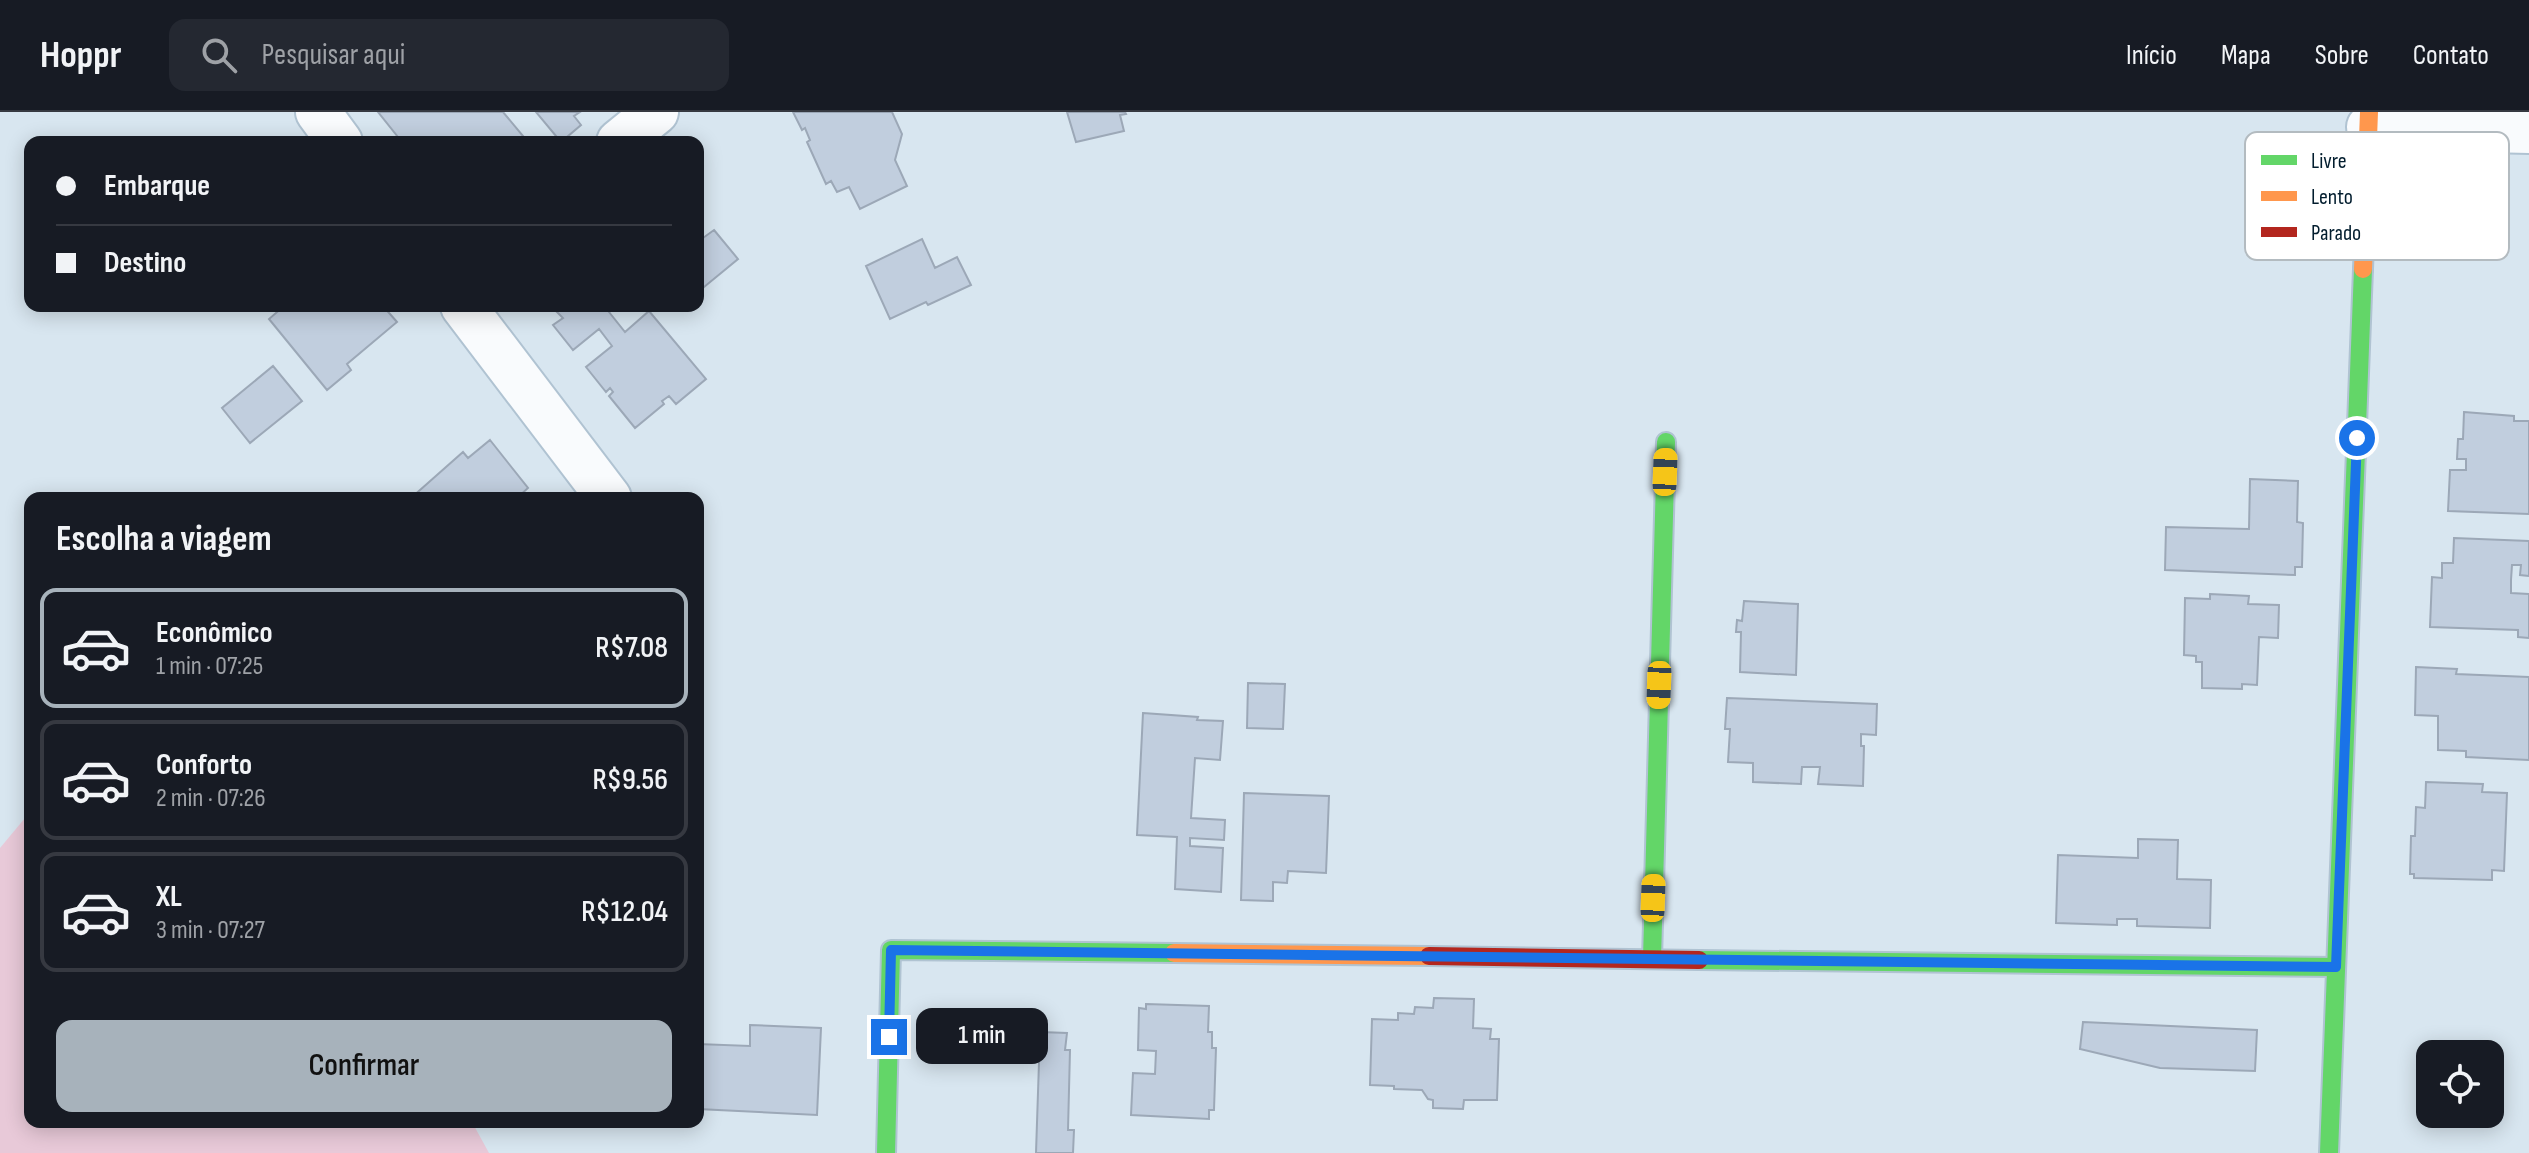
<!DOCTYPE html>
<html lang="pt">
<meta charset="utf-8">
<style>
body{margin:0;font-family:"Sofia Sans Condensed",sans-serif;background:#242831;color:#f1f3f6;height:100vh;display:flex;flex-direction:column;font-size:30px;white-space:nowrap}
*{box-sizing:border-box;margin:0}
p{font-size:26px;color:#9ea1a6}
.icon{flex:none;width:44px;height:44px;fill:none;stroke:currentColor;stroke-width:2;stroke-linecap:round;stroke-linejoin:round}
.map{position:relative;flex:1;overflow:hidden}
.side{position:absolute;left:24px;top:380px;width:680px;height:636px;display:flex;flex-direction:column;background:#171b24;border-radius:16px;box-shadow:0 4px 20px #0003}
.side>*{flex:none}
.hud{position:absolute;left:24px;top:24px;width:680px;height:176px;border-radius:16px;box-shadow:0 4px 20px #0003;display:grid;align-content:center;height:176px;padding:0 32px;background:#171b24}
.controls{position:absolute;left:2416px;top:928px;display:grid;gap:16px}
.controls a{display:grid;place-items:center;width:88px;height:88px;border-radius:16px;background:#171b24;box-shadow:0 4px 20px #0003;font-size:40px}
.end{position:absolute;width:36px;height:36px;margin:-18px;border:10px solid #1a73e8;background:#fff;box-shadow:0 0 0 4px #fff}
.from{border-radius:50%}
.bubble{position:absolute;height:56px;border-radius:16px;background:#171b24;box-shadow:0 4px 20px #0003;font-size:26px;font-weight:600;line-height:56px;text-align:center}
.car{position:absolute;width:24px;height:48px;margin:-24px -12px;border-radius:10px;box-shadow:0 0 6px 2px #0007;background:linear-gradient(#f5c518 24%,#345 0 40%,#f5c518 0 76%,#345 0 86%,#f5c518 0)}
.hud b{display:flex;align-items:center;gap:28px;height:76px;font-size:30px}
.hud b+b{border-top:2px solid #363941}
.hud i{width:20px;height:20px;background:#f1f3f6}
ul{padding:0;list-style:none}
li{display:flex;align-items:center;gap:24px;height:120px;margin:0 16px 12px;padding:0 16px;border:4px solid #363941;border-radius:16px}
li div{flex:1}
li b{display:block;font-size:30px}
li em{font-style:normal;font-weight:600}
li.selected{border-color:#a7b2bb}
li>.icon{width:72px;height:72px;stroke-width:1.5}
h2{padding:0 32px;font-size:36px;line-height:96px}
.cta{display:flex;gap:16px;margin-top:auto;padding:16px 32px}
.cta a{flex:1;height:92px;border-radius:16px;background:#a7b2bb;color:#111;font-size:32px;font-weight:600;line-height:92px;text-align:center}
header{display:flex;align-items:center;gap:48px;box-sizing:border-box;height:112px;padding:0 40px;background:#171b24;border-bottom:2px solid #363941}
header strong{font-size:38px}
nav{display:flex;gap:44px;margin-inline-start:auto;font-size:28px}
.search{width:560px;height:72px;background:#242831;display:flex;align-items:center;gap:20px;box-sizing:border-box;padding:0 28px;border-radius:16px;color:#9ea1a6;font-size:30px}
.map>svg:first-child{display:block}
.green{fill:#e8c9d8}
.building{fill:#c1cede;stroke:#9ca8b7;stroke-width:2}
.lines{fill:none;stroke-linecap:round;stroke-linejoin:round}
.street-casing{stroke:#b0c3d2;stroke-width:48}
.fast-casing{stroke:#b0c3d2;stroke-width:22}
.slow-casing{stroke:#b0c3d2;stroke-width:22}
.jam-casing{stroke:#b0c3d2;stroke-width:22}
.street{stroke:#f9fbfd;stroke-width:44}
.fast{stroke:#63d668;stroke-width:18}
.slow{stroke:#ff974d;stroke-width:18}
.jam{stroke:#b3261e;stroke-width:18}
.route{stroke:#1a73e8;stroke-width:10}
.key{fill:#fff;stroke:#b3bbc0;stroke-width:2}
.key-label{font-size:22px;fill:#021d2e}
</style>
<header>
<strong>Hoppr</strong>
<div class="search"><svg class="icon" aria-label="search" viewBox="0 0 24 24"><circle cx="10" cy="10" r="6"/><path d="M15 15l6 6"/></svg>Pesquisar aqui</div>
<nav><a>Início</a><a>Mapa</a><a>Sobre</a><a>Contato</a></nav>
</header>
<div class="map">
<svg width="2529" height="1041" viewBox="0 0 2529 1041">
<rect width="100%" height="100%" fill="#d8e6f0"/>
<!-- green -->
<path class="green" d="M30,700V1010H472L489,1041H0V736Z"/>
<!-- building -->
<path class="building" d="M378,0H503L528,30H402Z
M536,0H580L574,4L581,13L561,30Z
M793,0H892L902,22L895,48L907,74L860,97L849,75L837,80L831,69L826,72L807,30L810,28L805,16L802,18Z
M1067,0H1125L1126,2L1120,3L1124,19L1076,30Z
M714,118L738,147L698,180V120L703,126Z
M922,127L935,156L957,145L971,173L928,193L926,190L890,207L866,154Z
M284,194H383L397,210L347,252L351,258L327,278L269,207Z
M564,194H617L609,200L625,220L649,199L706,267L676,292L669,284L662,289L664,292L635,316L609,284L613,280L610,276L606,280L586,255L612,234L599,217L573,238L553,213L563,206L557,200Z
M273,254L302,289L250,331L222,296Z
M2464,300L2514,304V309H2529V402L2448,399L2450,358H2466V347H2457L2458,327H2463Z
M490,328L528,376L517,386H411L463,340L468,346Z
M2250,367L2298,369L2297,410L2303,411L2302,455H2295V463L2165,458L2166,415L2249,417Z
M2454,426L2529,429V464L2520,463L2521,453H2512L2511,468V481L2529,482V526L2518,525V518L2430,515L2432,465L2442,466V451H2453Z
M2210,482L2249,484L2248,492L2279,493L2278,526L2259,525L2257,573L2242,572V577L2202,576V550H2196V544L2184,543L2185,486L2210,487Z
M1744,489L1798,492L1796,563L1740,560L1741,520H1736L1737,508L1742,509Z
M2416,555L2457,557L2456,562L2529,565V648L2466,645V639L2438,638V604L2415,603Z
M1248,571L1285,572L1283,617L1247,616Z
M1727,586L1877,592L1876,623L1861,622V634H1864L1863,674L1818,672L1820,655H1802L1801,672L1753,670V651L1728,650L1730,617H1725Z
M1143,601L1198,605L1197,608L1223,609L1220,648L1195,646L1191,706L1225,708L1224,728L1190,726V734L1223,736L1221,780L1175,777L1177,725L1137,723Z
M2426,670L2483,672L2482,680L2507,681L2504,759L2492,758V768L2414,766V762H2410L2411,724H2415L2416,695L2425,696Z
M1244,681L1329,684L1326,761L1288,759L1287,771L1273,770V789L1241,788Z
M2138,727L2178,728L2177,767L2211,768L2210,816L2137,814V807H2117V813L2056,811L2058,743L2138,746Z
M1434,886L1474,887L1473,916L1491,917L1490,927H1499L1497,988H1464L1463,997L1433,996V988L1428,987L1422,978L1394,977V974L1370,973L1372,907L1398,908V901L1414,902L1415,895L1433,896Z
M1146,892L1209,894L1208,920H1212V936H1216L1214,998H1209V1007L1131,1003L1133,961L1155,962L1156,939L1138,938L1139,896L1146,897Z
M2083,910L2257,918L2255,959L2160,956L2080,937Z
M750,913L821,916L817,1003L698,997V932L750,934Z
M1040,920L1067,921L1065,938H1070L1068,1018H1074L1073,1041H1036Z"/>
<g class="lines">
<!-- street casing -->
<g class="street-casing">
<path id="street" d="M318,0L340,30
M2369,15L2529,19
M619,30L656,0
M463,194L609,386"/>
</g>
<!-- fast casing -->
<g class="fast-casing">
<path id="fast" d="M1652,847L1666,330
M1699,848L2336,855
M886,1041L891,838L1174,841
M2329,1041L2363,157"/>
</g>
<!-- slow casing -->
<g class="slow-casing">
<path id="slow" d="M2363,157L2369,0
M1174,841L1429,844"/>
</g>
<!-- jam casing -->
<g class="jam-casing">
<path id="jam" d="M1429,844L1699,848"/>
</g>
<!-- street -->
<use href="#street" class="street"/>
<!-- fast -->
<use href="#fast" class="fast"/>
<!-- slow -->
<use href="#slow" class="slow"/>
<!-- jam -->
<use href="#jam" class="jam"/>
</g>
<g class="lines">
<!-- route -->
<path class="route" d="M889,925L891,838L2336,855L2357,326"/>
</g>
<!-- legend -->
<rect x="2245" y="20" width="264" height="128" rx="12" class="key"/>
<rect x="2261" y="43" width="36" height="10" fill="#63d668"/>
<rect x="2261" y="79" width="36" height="10" fill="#ff974d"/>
<rect x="2261" y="115" width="36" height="10" fill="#b3261e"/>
<g class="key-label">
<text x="2311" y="56">Livre</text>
<text x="2311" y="92">Lento</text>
<text x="2311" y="128">Parado</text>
</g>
</svg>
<div class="controls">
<a><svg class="icon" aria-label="locate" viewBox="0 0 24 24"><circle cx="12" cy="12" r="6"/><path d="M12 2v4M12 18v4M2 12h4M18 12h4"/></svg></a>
</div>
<i class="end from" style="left:2357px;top:326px"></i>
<i class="end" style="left:889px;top:925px"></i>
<div class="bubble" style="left:916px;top:896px;width:132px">1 min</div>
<i class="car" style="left:1665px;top:360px;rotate:2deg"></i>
<i class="car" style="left:1659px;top:573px;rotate:182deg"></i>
<i class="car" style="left:1653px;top:786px;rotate:2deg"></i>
<div class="hud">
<b><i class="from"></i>Embarque</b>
<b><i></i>Destino</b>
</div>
<section class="side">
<h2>Escolha a viagem</h2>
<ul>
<li class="selected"><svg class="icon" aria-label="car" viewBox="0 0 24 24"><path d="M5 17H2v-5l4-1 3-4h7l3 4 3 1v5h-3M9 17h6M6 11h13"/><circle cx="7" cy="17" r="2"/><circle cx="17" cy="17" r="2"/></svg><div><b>Econômico</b><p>1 min · 07:25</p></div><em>R$7.08</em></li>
<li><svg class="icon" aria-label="car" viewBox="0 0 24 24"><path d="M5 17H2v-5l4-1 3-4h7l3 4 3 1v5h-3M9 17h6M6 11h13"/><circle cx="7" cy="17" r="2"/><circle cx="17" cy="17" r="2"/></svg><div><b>Conforto</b><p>2 min · 07:26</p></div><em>R$9.56</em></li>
<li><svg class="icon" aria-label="car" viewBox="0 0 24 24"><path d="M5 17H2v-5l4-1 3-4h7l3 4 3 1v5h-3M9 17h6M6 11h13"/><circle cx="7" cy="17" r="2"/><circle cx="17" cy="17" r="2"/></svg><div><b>XL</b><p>3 min · 07:27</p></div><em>R$12.04</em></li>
</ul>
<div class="cta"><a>Confirmar</a></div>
</section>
</div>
